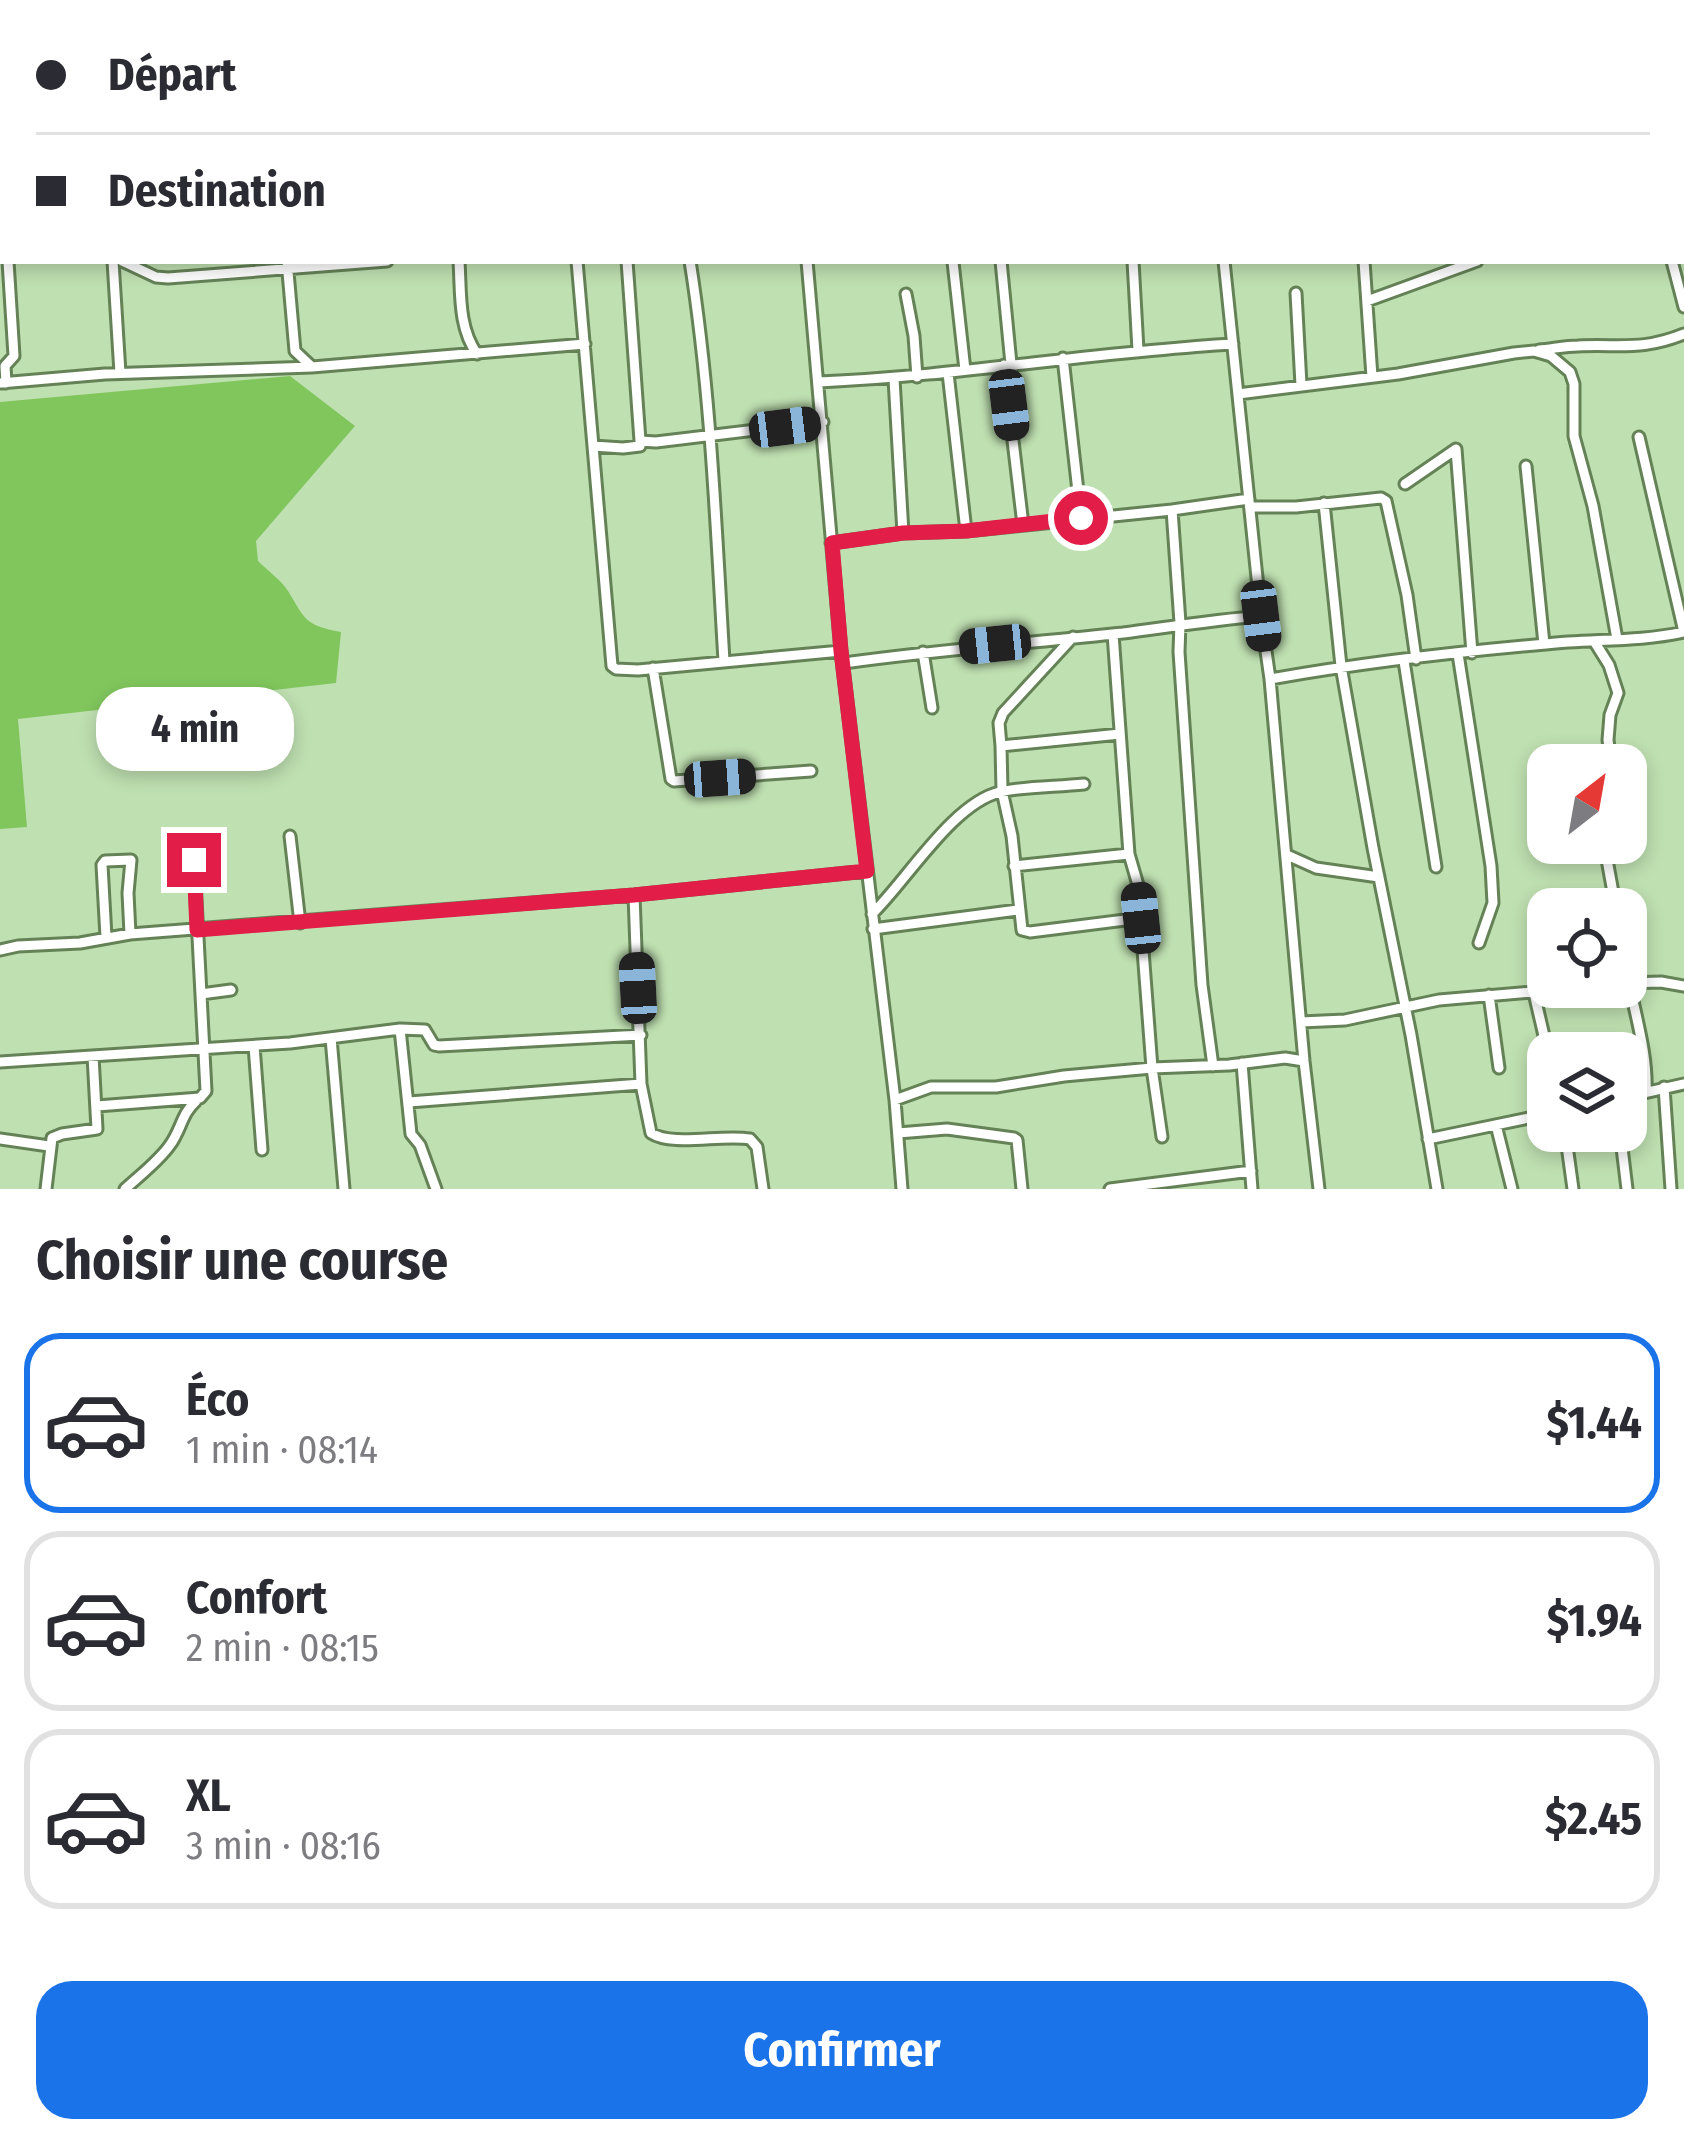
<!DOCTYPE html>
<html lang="fr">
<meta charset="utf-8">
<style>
body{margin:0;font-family:"Fira Sans Condensed",sans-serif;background:#f7f7f7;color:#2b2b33;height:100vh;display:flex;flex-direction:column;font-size:45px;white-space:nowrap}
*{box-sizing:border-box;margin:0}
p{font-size:39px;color:#7c7c81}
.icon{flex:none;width:66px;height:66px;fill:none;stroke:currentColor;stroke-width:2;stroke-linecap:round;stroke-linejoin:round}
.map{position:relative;height:1189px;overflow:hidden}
.panel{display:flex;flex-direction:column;background:#fff;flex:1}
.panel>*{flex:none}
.guide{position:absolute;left:0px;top:0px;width:1686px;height:264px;box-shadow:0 6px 18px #0003;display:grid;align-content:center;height:264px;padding:0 36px;background:#fff}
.needle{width:78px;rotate:31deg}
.fabs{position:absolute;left:1527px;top:744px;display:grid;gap:24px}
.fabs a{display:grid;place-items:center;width:120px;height:120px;border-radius:24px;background:#fff;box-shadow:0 6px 18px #0003;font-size:60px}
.end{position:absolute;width:54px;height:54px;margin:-27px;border:15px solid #e11d48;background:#fff;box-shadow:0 0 0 6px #fff}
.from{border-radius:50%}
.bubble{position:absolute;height:84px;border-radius:36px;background:#fff;box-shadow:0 6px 18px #0003;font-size:39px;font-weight:700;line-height:84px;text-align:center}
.car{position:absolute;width:36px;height:72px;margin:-36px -18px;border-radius:15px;box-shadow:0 0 9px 3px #0007;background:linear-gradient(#222 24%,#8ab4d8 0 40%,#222 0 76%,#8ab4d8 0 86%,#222 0)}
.guide b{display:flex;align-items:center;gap:42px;height:114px;font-size:45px}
.guide b+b{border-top:3px solid #e1e1e2}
.guide i{width:30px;height:30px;background:#2b2b33}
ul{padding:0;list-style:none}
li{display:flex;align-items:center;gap:36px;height:180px;margin:0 24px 18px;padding:0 12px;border:6px solid #e1e1e2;border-radius:36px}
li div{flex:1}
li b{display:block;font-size:45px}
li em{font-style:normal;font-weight:700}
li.current{border-color:#1a73e8}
li>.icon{width:108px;height:108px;stroke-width:1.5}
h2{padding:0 36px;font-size:54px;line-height:144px}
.primary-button{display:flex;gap:24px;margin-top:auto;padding:24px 36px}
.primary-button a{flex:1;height:138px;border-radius:36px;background:#1a73e8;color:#fff;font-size:48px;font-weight:700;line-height:138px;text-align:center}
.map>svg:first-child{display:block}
.green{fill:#81c65d}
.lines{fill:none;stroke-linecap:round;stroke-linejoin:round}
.minor-casing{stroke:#658257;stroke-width:15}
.minor{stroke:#fff;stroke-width:9}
.route{stroke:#e11d48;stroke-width:15}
</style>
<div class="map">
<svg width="1684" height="1189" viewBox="0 0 1684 1189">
<rect width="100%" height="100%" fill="#bfe0b1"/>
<!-- green -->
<path class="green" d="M290,376L355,426L256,541L258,561C268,571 281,580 288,591C306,620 304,625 341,632L336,683L18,719L27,827L0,829V402Z"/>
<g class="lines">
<!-- minor casing -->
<g class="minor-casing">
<path id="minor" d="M93,0V3
M259,0L260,3
M441,0V3
M554,0V3
M611,0V3
M677,0V3
M781,0V3
M1334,0V3
M1259,1V3
M137,3L158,0
M470,3L501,0
M886,3L888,0
M1014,3V0
M1094,3V0
M1198,3V0
M1557,3L1565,0
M0,16H3
M0,42L3,45
M0,60L3,118
M0,144H3
M0,162H3
M1683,182H1684
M0,246H3
M113,261L120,373
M122,261L156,277L168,278L387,261
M287,261L295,351L312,367
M459,261C461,293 458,327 477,354
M577,261L612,666L616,669L638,670L841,651
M627,261L640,441
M690,261C711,393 716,528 724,661
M807,261L841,651L895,1100L902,1189
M1001,261L1011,364
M1133,261L1138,350
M1224,261L1261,616L1270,679L1304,1061L1319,1189
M1364,261L1372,377
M1672,261L1684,307
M953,262L965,370
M1296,293L1301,385
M906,294L914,336L917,377
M1367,301L1477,261
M1539,350C1552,349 1565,346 1578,346C1621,344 1642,351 1684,334
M1063,358L1081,518
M1004,365L1023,525
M948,373L966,531
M894,379L903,533
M819,382C957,376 1094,352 1233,344
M0,383L105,374L312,367L585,344
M6,383L5,366L14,356L8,261
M1238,394L1398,374L1514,353L1534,351L1551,356L1570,372L1574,384V436L1593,506L1617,639
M1639,437L1684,632
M593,446L623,448L640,446V441L656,442L823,422
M1526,466L1544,644
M1405,484L1456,449L1472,653
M1324,503L1341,666L1373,848L1411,1035L1437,1189
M1250,507H1296L1381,498L1386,501L1407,595L1416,659
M1172,510L1180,623L1179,652L1202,985L1213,1066
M831,543L903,533L966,531L1172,510L1249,499
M1113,634L1129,854
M1594,641L1609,665L1618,693L1610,715L1608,740L1610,755L1604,765
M923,652L932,708
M1458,654L1491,866L1493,903L1479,943
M1404,661L1436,867
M844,663C937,650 1030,643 1123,633C1169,627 1214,620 1261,616
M653,668L671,779L674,781L811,771
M1270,679C1361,663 1454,652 1546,644C1592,639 1639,642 1684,632
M1120,734L1001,746L1002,791L1012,836L1022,930L1030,932L1141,918
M1001,746L999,723L1003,713L1073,637
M290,836L300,923
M1604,843L1616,909
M1287,855L1316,868L1379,877
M1014,866L1129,854L1138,885L1152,1068L1162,1137
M634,895L641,1084L651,1133C672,1147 722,1134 750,1139L757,1147L763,1189
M872,914C907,880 953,803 1000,792C1026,786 1056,787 1084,784
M873,929L1018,910
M106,937L102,865L105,861L131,860L128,893L130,934
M0,950L18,946L80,943L130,934L634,895L867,871
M1626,964C1632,1007 1648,1049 1646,1092
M1626,983L1661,982L1684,986
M1534,993L1548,1053
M201,994L231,990
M1489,995L1499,1068
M1301,1022L1345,1020L1439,1000L1591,987
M400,1029L411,1134L420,1145L436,1189
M331,1038L344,1189
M254,1046L262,1150
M0,1062L290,1043L400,1029L425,1030L434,1045L439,1046L641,1035
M1242,1063L1252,1189
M1664,1087L1671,1189
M1626,1097L1684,1084
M895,1100L931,1087H996L1064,1076L1152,1068L1229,1065L1285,1058L1304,1061
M409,1102L641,1084
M97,1106L200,1098L206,1091L194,860L188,852L169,856
M1496,1125L1512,1189
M1565,1131L1573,1189
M1620,1131L1627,1189
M898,1133L947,1129L1014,1138L1017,1140L1022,1189
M0,1139L49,1146
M1428,1139L1548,1114
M46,1189L52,1138L62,1134L97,1129L93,1056
M125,1189C140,1175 158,1162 170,1145C181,1130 182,1113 196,1101
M1110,1189L1251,1171"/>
</g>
<!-- minor -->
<use href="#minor" class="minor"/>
</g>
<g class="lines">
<!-- route -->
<path class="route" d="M194,860L197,930L634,895L867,871L841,651L832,543L903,533L966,531L1081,518"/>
</g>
</svg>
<div class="fabs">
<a><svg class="needle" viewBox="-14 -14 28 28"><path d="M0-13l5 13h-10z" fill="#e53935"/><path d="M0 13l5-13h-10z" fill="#7c7c81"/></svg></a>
<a><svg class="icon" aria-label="locate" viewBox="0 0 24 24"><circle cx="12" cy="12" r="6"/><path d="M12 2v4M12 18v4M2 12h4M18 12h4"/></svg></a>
<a><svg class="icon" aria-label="layers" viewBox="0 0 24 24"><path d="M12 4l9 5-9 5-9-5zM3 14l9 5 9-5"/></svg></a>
</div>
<i class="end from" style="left:1081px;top:518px"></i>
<i class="end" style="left:194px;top:860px"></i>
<div class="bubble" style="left:96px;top:687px;width:198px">4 min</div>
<i class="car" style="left:1009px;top:405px;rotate:173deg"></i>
<i class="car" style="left:785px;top:427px;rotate:83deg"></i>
<i class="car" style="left:1261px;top:616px;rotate:173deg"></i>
<i class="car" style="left:995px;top:644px;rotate:264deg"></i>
<i class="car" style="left:720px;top:778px;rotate:86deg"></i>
<i class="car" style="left:1141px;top:918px;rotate:354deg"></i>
<i class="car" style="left:638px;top:988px;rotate:357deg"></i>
<div class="guide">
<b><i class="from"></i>Départ</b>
<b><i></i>Destination</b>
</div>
</div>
<section class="panel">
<h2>Choisir une course</h2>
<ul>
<li class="current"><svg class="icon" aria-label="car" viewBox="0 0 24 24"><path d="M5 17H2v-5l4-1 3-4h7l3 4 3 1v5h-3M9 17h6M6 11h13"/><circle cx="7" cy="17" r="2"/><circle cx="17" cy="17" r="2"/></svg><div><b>Éco</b><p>1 min · 08:14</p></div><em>$1.44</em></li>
<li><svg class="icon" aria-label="car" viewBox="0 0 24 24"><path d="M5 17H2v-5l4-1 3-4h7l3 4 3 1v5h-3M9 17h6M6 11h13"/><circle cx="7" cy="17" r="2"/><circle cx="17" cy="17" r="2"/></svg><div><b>Confort</b><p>2 min · 08:15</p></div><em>$1.94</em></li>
<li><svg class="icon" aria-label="car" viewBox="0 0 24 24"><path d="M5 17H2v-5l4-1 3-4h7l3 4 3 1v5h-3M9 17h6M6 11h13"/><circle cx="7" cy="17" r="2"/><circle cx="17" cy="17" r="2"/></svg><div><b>XL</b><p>3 min · 08:16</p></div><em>$2.45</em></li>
</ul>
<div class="primary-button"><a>Confirmer</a></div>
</section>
